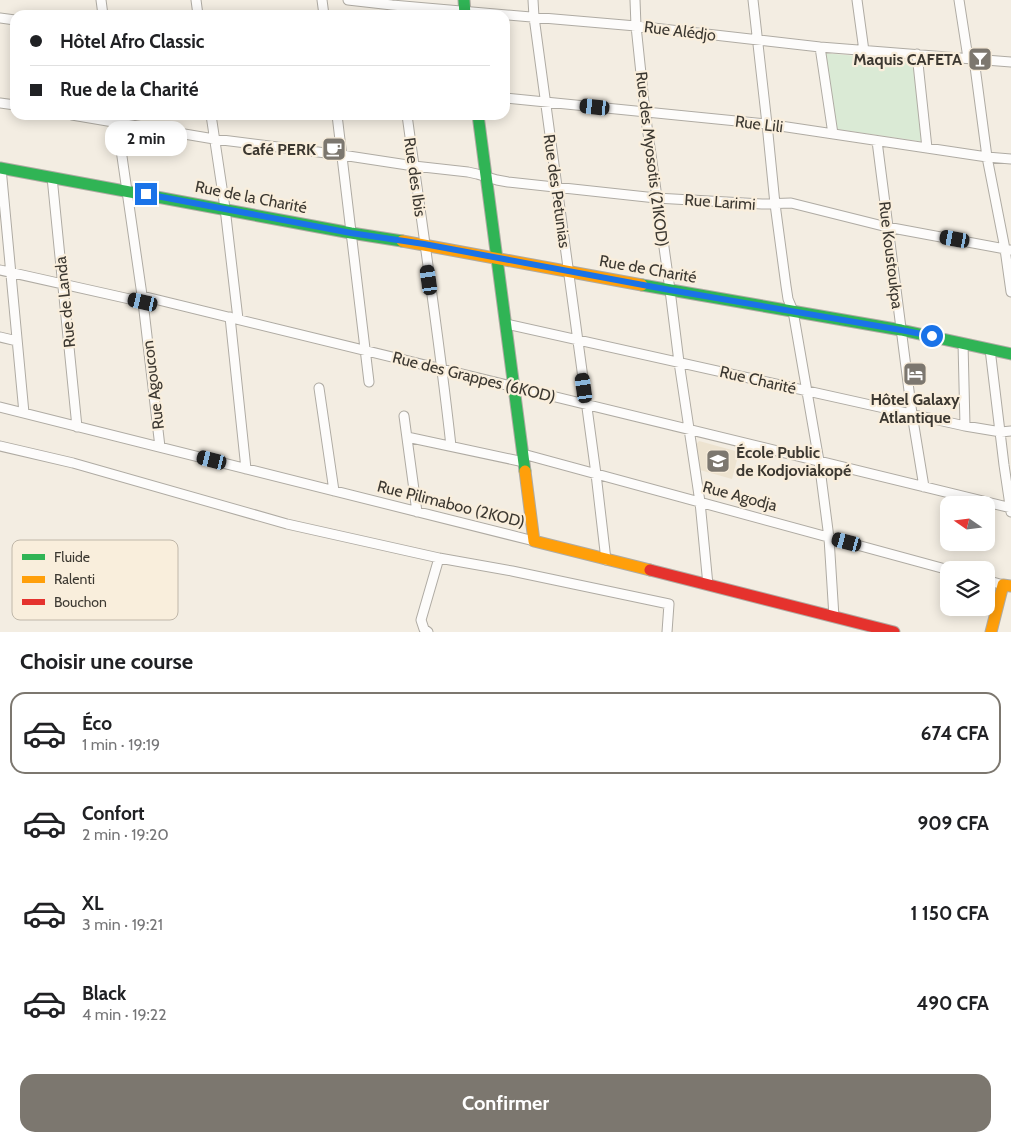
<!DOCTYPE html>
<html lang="fr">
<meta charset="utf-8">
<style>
body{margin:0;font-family:Cabin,sans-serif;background:#f2f2f2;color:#202124;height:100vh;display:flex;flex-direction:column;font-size:19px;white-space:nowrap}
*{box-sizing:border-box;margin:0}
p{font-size:16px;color:#757577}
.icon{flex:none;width:28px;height:28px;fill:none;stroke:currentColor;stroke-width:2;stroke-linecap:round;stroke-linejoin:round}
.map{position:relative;height:632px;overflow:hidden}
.sheet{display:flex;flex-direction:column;background:#fff;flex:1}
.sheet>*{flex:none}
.hud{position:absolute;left:10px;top:10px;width:500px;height:110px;border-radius:15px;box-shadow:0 2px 12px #0003;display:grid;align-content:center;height:110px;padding:0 20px;background:#fff}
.needle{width:32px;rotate:284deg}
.tools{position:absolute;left:940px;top:496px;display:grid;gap:10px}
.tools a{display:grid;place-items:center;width:55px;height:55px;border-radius:10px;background:#fff;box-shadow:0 2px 12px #0003;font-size:25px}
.end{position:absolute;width:22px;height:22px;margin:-11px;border:6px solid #1a73e8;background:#fff;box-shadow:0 0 0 2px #fff}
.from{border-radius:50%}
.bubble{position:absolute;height:35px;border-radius:15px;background:#fff;box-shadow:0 2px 12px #0003;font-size:16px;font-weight:700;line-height:35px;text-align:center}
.car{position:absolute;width:15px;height:30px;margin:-15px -8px;border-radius:6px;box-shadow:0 0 4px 1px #0007;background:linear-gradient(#222 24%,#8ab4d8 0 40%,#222 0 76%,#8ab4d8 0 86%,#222 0)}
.hud b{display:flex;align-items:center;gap:18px;height:48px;font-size:19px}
.hud b+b{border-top:1px solid #e0e0e0}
.hud i{width:12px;height:12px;background:#202124}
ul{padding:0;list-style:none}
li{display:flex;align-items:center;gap:15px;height:82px;margin:0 10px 8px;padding:0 10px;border:2px solid transparent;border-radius:15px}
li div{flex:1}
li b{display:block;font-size:19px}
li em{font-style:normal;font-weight:700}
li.active{border-color:#7c776f}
li>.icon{width:45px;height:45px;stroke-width:1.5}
h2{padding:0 20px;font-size:22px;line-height:60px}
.cta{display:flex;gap:10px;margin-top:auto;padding:10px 20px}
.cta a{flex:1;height:58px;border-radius:15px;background:#7c776f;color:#fff;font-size:20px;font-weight:700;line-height:58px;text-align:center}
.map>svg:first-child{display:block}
.built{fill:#ede3d0}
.green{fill:#daead5}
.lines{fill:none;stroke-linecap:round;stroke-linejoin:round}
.street-casing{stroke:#afaba3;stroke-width:11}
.fast-casing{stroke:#afaba3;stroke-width:13}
.slow-casing{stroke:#afaba3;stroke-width:13}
.jam-casing{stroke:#afaba3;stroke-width:13}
.street{stroke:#fdfcfb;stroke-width:9}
.fast{stroke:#30b455;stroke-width:11}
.slow{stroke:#ff9f0a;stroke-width:11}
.jam{stroke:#e5322d;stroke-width:11}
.route{stroke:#1a73e8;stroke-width:6}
.labels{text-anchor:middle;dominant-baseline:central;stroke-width:4.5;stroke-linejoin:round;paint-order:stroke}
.street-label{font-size:16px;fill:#3c3831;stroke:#f9eedc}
.poi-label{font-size:16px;font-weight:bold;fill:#3c3831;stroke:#f9eedc;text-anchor:end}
.key{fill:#f9eedc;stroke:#c0b7a9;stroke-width:1}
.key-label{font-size:14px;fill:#3c3831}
</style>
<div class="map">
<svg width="1011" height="632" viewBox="0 0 1011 632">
<rect width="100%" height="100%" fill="#f3ede2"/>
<!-- built -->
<path class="built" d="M699,441L739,452L732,479L700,470L696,445Z"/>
<!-- green -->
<path class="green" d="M823,53L915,61L925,142L836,129Z"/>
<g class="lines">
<!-- street casing -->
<g class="street-casing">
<path id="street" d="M101,0L103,15
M196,0L198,15
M322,0L324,15
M348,0L392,5L636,26L820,47L1011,62
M533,0L534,17L596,474L606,560
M635,0L636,26L645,112L670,290L679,362L700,502L708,585
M753,0L767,124L775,204L786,286L788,299L793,311L819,461L829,538L834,617
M857,0L864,51
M959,0L968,58
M0,18L15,20
M820,47L833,134
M917,54L927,148
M974,59L987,157L1005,249L1011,292
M505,98L767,124L987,157L1011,159
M0,103L15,105
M72,115L214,139L342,155L414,166L468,172L477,174L497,180L508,182L656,198L762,204L791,203L887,227L1011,250
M116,115L143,302L160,447
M211,115L225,208L238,319
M337,115L369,382
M407,115C422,225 439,336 451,446
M877,141L912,414L924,487
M1,168L24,413
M52,177L77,427
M0,270L143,302
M142,296L1011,508
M230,317L246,469
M506,324L965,426L1001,432L1011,431
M0,337L17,341
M963,343L965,426
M990,349L1004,465L1011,512
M319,388L334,491
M0,407L534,541
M404,416L417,512
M407,437L524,462
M0,446L73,463L287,524L439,558L512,571L669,604L667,632
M523,454L949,570
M986,580L1003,585
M428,632L424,629L421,620L439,558"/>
</g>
<!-- fast casing -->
<g class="fast-casing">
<path id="fast" d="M464,0L465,15
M478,115L525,471
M0,168L351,233L402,241
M642,285L901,330L1011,354"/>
</g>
<!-- slow casing -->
<g class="slow-casing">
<path id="slow" d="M402,241L642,285
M525,471L534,541L650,570
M991,632L1003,585L1011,586"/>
</g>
<!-- jam casing -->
<g class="jam-casing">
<path id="jam" d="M650,570L894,632"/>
</g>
<!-- street -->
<use href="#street" class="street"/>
<!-- fast -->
<use href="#fast" class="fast"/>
<!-- slow -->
<use href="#slow" class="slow"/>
<!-- jam -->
<use href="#jam" class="jam"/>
</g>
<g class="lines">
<!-- route -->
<path class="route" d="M146,194L351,233L424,244L670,290L901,330L932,336"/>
</g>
<!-- icons -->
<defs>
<g id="bar-square" transform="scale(1.25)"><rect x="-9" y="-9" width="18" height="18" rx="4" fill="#7c776f" stroke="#f9eedc"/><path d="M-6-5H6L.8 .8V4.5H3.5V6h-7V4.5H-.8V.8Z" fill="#fff"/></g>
<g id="cafe-square" transform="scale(1.25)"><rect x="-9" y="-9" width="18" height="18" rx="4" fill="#7c776f" stroke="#f9eedc"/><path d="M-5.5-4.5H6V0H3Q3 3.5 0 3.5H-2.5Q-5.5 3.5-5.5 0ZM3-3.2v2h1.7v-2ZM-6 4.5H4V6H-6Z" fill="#fff"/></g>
<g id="hotel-square" transform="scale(1.25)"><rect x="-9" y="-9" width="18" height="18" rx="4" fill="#7c776f" stroke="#f9eedc"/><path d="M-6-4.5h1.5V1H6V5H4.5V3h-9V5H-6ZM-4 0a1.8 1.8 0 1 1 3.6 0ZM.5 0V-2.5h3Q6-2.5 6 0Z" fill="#fff"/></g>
<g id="school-square" transform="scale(1.25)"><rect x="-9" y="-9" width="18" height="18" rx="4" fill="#7c776f" stroke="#f9eedc"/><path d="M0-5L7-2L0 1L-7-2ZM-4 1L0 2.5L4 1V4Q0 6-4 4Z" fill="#fff"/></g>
</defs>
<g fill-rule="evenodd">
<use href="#bar-square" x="980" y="59"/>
<use href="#cafe-square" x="334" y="149"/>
<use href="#hotel-square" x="915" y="374"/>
<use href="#school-square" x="718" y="461"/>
</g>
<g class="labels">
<!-- street labels -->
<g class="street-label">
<text transform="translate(680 31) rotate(7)">Rue Alédjo</text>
<text transform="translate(759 124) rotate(7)">Rue Lili</text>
<text transform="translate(652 159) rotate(83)">Rue des Myosotis (21KOD)</text>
<text transform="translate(415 177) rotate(82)">Rue des Ibis</text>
<text transform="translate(557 191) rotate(82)">Rue des Petunias</text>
<text transform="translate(251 197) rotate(11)">Rue de la Charité</text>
<text transform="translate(720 202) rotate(4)">Rue Larimi</text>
<text transform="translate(891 255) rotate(83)">Rue Koustoukpa</text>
<text transform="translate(648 269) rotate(10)">Rue de Charité</text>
<text transform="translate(65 302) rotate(-96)">Rue de Landa</text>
<text transform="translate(474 377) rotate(14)">Rue des Grappes (6KOD)</text>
<text transform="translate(758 380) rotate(13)">Rue Charité</text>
<text transform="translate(153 385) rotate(-97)">Rue Agoucon</text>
<text transform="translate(740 496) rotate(15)">Rue Agodja</text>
<text transform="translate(451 504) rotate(14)">Rue Pilimaboo (2KOD)</text>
</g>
<!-- poi labels -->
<g class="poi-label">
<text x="962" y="59">Maquis CAFETA</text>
<text x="316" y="149">Café PERK</text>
<text x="915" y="399" text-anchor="middle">Hôtel Galaxy<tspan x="915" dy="18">Atlantique</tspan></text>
<text x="736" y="452" text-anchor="start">École Public<tspan x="736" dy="18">de Kodjoviakopé</tspan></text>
</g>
</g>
<!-- legend -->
<rect x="12" y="540" width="166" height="80" rx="8" class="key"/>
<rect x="22" y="554" width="23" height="6" fill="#30b455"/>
<rect x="22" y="576" width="23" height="7" fill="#ff9f0a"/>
<rect x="22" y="599" width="23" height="6" fill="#e5322d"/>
<g class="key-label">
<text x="54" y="562">Fluide</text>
<text x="54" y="584">Ralenti</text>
<text x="54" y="607">Bouchon</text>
</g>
</svg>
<div class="tools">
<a><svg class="needle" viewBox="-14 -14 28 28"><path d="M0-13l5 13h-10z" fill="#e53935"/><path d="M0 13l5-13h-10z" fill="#757577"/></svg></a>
<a><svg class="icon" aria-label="layers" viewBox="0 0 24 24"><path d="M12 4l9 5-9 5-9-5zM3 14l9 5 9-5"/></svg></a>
</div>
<i class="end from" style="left:932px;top:336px"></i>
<i class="end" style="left:146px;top:194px"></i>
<div class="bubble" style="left:105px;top:121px;width:82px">2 min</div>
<i class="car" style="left:595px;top:107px;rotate:276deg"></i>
<i class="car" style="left:955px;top:239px;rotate:280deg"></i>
<i class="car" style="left:429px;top:280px;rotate:352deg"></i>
<i class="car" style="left:143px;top:302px;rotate:283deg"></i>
<i class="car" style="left:584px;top:388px;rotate:352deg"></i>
<i class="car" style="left:212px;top:460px;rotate:284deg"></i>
<i class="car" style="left:847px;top:542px;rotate:285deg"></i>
<div class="hud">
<b><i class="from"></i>Hôtel Afro Classic</b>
<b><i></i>Rue de la Charité</b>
</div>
</div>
<section class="sheet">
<h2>Choisir une course</h2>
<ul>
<li class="active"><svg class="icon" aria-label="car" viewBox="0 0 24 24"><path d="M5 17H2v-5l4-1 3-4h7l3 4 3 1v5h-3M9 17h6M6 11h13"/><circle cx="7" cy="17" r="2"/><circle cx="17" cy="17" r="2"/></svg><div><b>Éco</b><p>1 min · 19:19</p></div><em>674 CFA</em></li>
<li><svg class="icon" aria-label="car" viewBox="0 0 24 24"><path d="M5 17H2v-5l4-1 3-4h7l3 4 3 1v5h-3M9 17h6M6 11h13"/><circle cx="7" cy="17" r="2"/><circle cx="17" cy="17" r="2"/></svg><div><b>Confort</b><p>2 min · 19:20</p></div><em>909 CFA</em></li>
<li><svg class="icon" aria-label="car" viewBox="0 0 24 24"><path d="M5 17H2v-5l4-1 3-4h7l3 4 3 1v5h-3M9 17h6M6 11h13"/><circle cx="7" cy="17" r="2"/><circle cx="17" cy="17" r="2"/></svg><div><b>XL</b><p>3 min · 19:21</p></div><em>1 150 CFA</em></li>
<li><svg class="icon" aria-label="car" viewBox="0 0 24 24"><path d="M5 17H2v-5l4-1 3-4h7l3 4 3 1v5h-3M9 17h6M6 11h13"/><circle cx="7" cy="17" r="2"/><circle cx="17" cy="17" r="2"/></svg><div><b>Black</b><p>4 min · 19:22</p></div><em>490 CFA</em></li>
</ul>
<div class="cta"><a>Confirmer</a></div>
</section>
